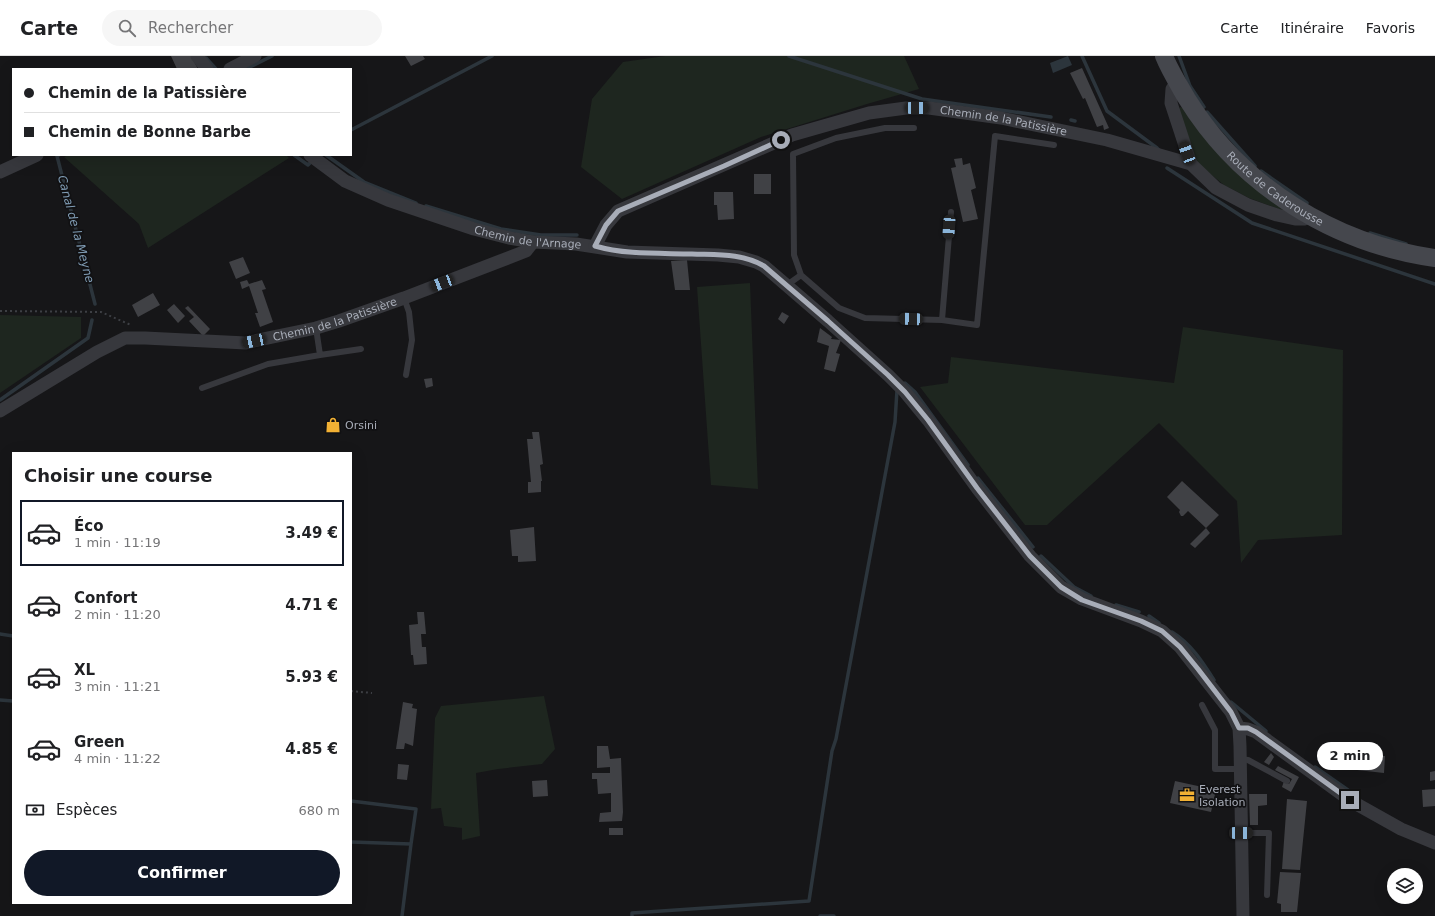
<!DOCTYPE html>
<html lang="fr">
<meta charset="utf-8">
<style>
body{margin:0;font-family:"DejaVu Sans",sans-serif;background:#f6f6f6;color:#202124;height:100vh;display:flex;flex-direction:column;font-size:15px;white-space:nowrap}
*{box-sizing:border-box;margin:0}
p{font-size:13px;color:#757577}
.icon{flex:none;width:22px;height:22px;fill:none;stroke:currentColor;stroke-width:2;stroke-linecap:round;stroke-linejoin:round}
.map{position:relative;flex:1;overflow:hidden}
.side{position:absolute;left:12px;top:396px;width:340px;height:452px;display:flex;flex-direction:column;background:#fff;border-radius:0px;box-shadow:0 4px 16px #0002}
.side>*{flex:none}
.guide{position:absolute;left:12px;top:12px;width:340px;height:88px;border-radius:0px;box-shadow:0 4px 16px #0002;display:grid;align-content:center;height:88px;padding:0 12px;background:#fff}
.controls{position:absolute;left:1387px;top:812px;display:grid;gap:8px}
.controls a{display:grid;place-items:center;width:36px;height:36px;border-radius:50%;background:#fff;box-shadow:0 4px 16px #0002;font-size:20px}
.end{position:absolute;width:18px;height:18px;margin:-9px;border:5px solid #a8adb8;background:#111;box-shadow:0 0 0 2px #111}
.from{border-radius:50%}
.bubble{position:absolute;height:28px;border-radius:14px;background:#fff;box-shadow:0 4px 16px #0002;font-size:13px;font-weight:700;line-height:28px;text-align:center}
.car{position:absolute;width:12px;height:24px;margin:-12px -6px;border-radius:5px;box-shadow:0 0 3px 1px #0007;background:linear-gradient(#222 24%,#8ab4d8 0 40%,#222 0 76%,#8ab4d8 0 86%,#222 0)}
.guide b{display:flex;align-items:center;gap:14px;height:38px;font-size:15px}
.guide b+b{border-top:1px solid #e0e0e0}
.guide i{width:10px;height:10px;background:#202124}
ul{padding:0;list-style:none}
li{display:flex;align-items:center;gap:12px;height:66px;margin:0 8px 6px;padding:0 4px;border:2px solid transparent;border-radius:0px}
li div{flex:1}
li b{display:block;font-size:15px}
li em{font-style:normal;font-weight:700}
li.on{border-color:#111827}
li>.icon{width:36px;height:36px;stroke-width:1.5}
h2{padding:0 12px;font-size:18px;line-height:48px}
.pay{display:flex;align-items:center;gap:10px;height:44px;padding:0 12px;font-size:15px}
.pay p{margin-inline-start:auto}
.button{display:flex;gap:8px;margin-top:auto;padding:8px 12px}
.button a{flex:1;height:46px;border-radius:24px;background:#111827;color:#fff;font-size:16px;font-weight:700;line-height:46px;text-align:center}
header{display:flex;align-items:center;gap:24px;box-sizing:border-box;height:56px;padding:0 20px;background:#fff;border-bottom:1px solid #e0e0e0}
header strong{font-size:19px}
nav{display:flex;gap:22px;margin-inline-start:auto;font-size:14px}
.search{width:280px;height:36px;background:#f6f6f6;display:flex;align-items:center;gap:10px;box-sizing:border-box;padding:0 14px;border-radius:22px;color:#757577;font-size:15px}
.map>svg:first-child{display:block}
.green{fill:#1e261f}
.water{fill:#2c353c}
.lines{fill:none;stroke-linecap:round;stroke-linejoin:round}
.stream{stroke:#2c353c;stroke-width:3.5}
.building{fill:#404145}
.path{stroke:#3d3f44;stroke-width:2;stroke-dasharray:2 3;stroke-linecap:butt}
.lane{stroke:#37383d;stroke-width:6}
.street{stroke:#37383d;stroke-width:13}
.secondary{stroke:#45474d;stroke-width:18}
.route{stroke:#a8adb8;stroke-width:5}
.labels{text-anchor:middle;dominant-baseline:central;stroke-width:3.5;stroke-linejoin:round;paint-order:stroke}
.street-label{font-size:11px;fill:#a8adb8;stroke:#111113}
.poi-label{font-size:11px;fill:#a8adb8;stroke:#111113;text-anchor:start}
.water-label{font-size:12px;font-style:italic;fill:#7f9bb3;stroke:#111113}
</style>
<header>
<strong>Carte</strong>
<div class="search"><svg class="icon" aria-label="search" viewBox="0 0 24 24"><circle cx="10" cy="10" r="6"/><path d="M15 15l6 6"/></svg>Rechercher</div>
<nav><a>Carte</a><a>Itinéraire</a><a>Favoris</a></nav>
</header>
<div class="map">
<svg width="1435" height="860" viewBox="0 0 1435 860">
<rect width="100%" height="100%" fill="#161618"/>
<!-- green -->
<path class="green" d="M665,0H904L919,33L867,48L761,81L622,143L581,111L592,43L623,6Z
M1180,51L1183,52L1287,156L1249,142L1224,129L1203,112L1196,104L1179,53Z
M69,99H286L289,102L148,192L139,168L64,101Z
M750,227L758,433L711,429L697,231Z
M0,259L81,261V282L0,337Z
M1183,271L1343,294L1342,479L1258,484L1241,507L1237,445L1159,367L1047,469H1025L920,331L948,327L951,301L1174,327Z
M544,640L555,693L542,708L498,713L476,717L480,780L462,784V772L444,770L441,752L431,753L435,662L441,650Z"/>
<!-- water -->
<path class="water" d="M1068,0L1072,9L1053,17L1050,7Z"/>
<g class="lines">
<!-- stream -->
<path class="stream" d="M789,0L922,43L1051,61
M1082,0L1107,55L1157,92L1160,95
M1179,0L1190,30L1204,51
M206,2L216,13
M246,13L272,0
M1207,56L1255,110
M1071,64L1075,65
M351,74L492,0
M59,99L57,100L95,248
M294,99L308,109L311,106
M326,99L364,126L416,147
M1167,112L1252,167L1435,228
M1261,115L1307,147
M426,150L501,173L541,179H577
M1370,177L1406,188
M905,327L915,336L968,409
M0,344L88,282L92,264
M978,422L1033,491
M1041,500L1074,531L1091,540
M1116,549L1139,556
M1149,560L1159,567
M1172,576C1191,588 1202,605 1214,624
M0,578L13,580
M0,644L13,645
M1231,646L1266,675
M1315,711L1348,734
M351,745L416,753L411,788L351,786
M402,860L411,788
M632,860V857L809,845L832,695L836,683L895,366L897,334
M820,860H834"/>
</g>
<!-- building -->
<path class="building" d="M171,0H191L198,13H177Z
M405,0H423L425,3L411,10Z
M1082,12L1109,72L1104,74L1103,69L1097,71L1085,42L1083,43L1070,17Z
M962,102L963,109L970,107L976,132L971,134L978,163L963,166L951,112L956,111L954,103Z
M754,118H771V138H754Z
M714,136H733L734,163L718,164L717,149H714Z
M243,201L250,217L236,223L229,206Z
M687,204L690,234H675L671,205Z
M247,224L249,228L262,224L266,233L262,234L273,266L260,271L255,257H258L249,230L242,233L240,226Z
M153,237L160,249L138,261L132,249Z
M174,248L185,260L178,267L167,254Z
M188,250L210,273L203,280L189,265L194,261L185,252Z
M782,256L789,260L784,268L778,263Z
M820,272L832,281L831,283L841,284L836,297L840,298L835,316L824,313L829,290L817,286Z
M432,322L433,330L426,332L424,323Z
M532,376H539L543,408L540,409L542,425H541V436L528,437V426H531L527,383H533Z
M1182,425L1219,459L1206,472L1188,455L1183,460H1181L1179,456L1180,454L1167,441Z
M534,471L536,505L518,506V500H512L510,474Z
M1206,472L1210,477L1195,492L1190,488Z
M417,556H424L426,578H421L422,591H426L427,608L414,609L413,599H411L409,569L418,568Z
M403,646L413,648L412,652L417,653L413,690L405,687L404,693H396Z
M597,690H608L610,703L621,702L623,756L622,765L599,766L600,757L611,756V737L598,738L597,723H592V717H610V711L597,712Z
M1357,690L1366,691L1365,700H1385L1384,717L1357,714Z
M1271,697L1274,701L1269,709L1264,706Z
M398,708L409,709L407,724L397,723Z
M1278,710L1299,721L1291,736L1282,731L1284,725L1289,728L1292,723L1275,714Z
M1435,715V724L1430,725V716Z
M547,724L548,740L533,741L532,725Z
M1175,725L1216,734L1211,756L1170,747Z
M1435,733V750L1423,751L1422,734Z
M1249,738H1267V749L1258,750V769H1250Z
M1287,743L1307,745L1300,814L1282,813Z
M609,772H623V779H609Z
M1280,816L1301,817L1297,856H1281V848L1277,847Z"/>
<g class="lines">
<!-- path -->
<path class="path" d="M0,255L101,256L131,269
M351,635L372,637"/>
<!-- lane -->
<path class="lane" d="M801,219L794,199L793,98L836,82L885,72H914
M787,229L801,219L839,252L865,262L942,264L977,269L995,80L1054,89
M404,242L409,256L412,284L406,319
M942,264L951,156
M316,272L320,299L361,293
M202,332L268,308L320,299
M1202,649L1215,674V713H1240
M1240,703L1248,704L1287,725
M1241,777H1269L1267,839"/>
<!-- street -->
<g class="street">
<path d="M197,0L207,13"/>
<path d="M230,13L255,0"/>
<path d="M1177,26L1172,33L1171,47L1191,108"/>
<path id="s1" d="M310,99L345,125L388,144L474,173L509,182L533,186L576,188L627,196L718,199L739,201L756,206L764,210L828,265L888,319L905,336L928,364L977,432L1030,500L1061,531L1082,543L1141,565L1162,575L1180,591L1231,656L1239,672L1240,690L1243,860"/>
<path d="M0,116L37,99"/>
<path id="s2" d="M595,190L606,169L618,155L792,79L869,57L906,52H929L1001,62L1107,84L1191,108L1216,132L1248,149L1277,159L1295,163H1304L1310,161"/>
<path id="s3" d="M0,355L97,296L125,282H145L246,287L254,285L316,272L339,265L404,242L526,195L533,186"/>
<path d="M1239,672L1248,673L1256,676L1351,745L1401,773L1435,787"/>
</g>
<!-- secondary -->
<path class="secondary" id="s4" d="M1164,0C1170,15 1179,29 1187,43C1241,130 1334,188 1435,202"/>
</g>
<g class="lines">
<!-- route -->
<path class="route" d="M781,84L724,110L618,155L606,169L595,190C626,199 660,197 692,198C716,199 742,197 764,210L828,265L888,319L905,336L928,364L977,432L1030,500L1061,531L1082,544L1141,565L1162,575L1180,591L1198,613L1231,656L1239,672H1248L1256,676L1350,744"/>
</g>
<!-- icons -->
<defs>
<g id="shop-bare" transform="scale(1.2)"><path d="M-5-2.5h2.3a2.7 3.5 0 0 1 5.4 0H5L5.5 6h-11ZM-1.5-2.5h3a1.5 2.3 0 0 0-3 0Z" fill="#f2b134" stroke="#111113" stroke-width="2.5" paint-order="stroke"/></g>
<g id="office-bare" transform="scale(1.2)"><path d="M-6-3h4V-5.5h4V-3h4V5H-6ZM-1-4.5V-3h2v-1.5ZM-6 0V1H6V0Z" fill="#f2b134" stroke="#111113" stroke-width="2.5" paint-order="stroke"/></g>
</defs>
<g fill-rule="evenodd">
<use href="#shop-bare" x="333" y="369"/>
<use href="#office-bare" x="1187" y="739"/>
</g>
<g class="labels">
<!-- street labels -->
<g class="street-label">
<text stroke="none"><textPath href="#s2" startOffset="448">Chemin de la Patissière</textPath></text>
<text stroke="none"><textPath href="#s4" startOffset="176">Route de Caderousse</textPath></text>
<text stroke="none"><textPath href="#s1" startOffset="236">Chemin de l'Arnage</textPath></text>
<text stroke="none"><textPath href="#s3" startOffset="358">Chemin de la Patissière</textPath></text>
</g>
<!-- poi labels -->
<g class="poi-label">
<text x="345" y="369">Orsini</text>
<text x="1199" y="733">Everest<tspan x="1199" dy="13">Isolation</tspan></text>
</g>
<!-- water labels -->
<g class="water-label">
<text transform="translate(76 173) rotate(75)">Canal de la Meyne</text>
</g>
</g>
</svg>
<div class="controls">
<a><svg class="icon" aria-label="layers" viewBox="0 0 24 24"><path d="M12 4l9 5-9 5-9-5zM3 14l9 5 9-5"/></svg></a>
</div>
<i class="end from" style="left:781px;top:84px"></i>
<i class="end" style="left:1350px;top:744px"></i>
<div class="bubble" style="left:1317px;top:686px;width:66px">2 min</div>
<i class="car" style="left:917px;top:52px;rotate:91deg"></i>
<i class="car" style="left:1187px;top:97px;rotate:340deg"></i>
<i class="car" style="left:949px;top:171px;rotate:184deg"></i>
<i class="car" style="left:442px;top:227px;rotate:249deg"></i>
<i class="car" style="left:911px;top:263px;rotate:272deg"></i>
<i class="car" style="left:254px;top:285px;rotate:258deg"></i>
<i class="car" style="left:1241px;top:777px;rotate:90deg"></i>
<div class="guide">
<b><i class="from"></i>Chemin de la Patissière</b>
<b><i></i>Chemin de Bonne Barbe</b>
</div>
<section class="side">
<h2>Choisir une course</h2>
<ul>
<li class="on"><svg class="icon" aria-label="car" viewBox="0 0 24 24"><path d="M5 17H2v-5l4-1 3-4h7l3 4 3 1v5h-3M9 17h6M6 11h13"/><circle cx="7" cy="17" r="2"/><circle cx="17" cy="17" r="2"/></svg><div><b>Éco</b><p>1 min · 11:19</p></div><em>3.49 €</em></li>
<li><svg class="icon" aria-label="car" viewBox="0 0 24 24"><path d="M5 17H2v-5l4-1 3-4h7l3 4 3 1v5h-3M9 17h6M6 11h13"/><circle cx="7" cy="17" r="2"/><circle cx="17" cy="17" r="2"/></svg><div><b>Confort</b><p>2 min · 11:20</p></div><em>4.71 €</em></li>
<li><svg class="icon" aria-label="car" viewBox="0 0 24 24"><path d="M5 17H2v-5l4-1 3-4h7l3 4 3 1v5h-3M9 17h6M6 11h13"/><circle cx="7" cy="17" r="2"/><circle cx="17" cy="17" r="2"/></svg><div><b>XL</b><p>3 min · 11:21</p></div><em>5.93 €</em></li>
<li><svg class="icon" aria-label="car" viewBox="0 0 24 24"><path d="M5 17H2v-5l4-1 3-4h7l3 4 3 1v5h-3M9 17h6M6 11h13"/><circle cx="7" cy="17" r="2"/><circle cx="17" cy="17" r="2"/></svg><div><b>Green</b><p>4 min · 11:22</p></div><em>4.85 €</em></li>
</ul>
<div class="pay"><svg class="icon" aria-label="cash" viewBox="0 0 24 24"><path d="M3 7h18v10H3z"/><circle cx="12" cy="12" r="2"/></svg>Espèces<p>680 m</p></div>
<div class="button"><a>Confirmer</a></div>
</section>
</div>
